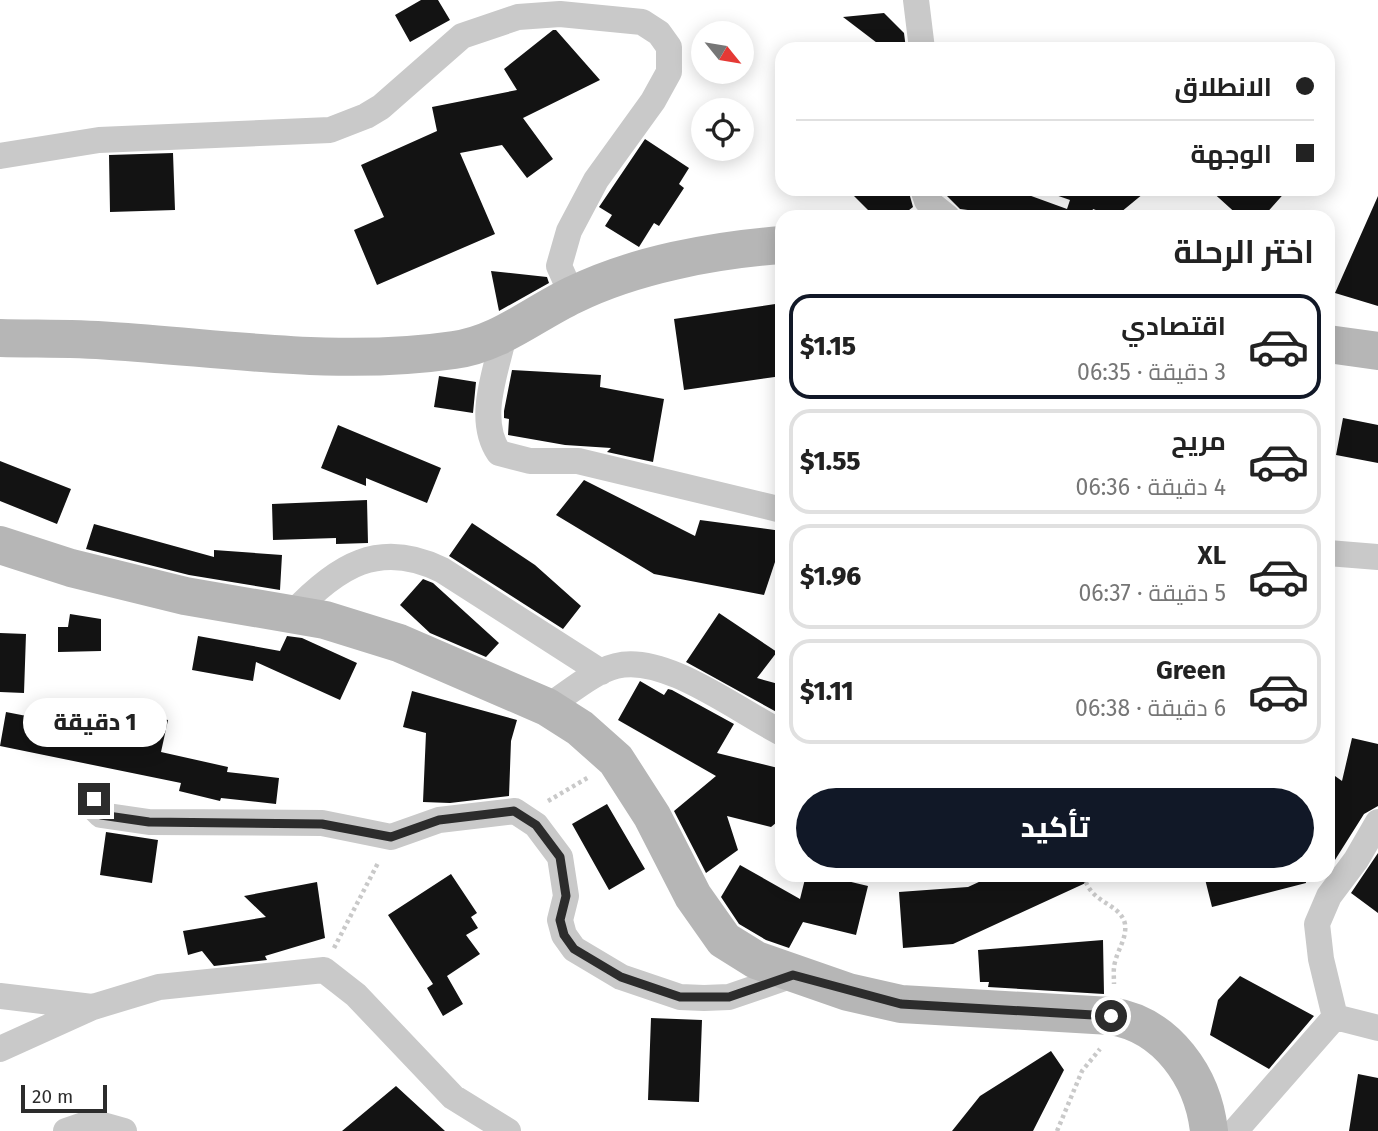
<!DOCTYPE html>
<html lang="ar">
<meta charset="utf-8">
<style>
body{margin:0;font-family:"Fira Sans",Cairo,sans-serif;background:#f2f2f2;color:#222;direction:rtl;height:100vh;display:flex;flex-direction:column;font-size:26px;white-space:nowrap}
*{box-sizing:border-box;margin:0}
p{font-size:23px;color:#767676}
.icon{flex:none;width:38px;height:38px;fill:none;stroke:currentColor;stroke-width:2;stroke-linecap:round;stroke-linejoin:round}
.map{position:relative;flex:1;overflow:hidden;direction:ltr}
.details{position:absolute;left:775px;top:210px;width:560px;height:672px;display:flex;flex-direction:column;background:#fff;border-radius:21px;box-shadow:0 4px 18px #0003;direction:rtl}
.details>*{flex:none}
.top-card{position:absolute;left:775px;top:42px;width:560px;height:154px;border-radius:21px;box-shadow:0 4px 18px #0003;direction:rtl;display:grid;align-content:center;height:154px;padding:0 21px;background:#fff}
.needle{width:46px;rotate:120deg}
.tools{position:absolute;left:691px;top:21px;display:grid;gap:14px}
.tools a{display:grid;place-items:center;width:63px;height:63px;border-radius:50%;background:#fff;box-shadow:0 4px 18px #0003;font-size:35px}
.scale{position:absolute;left:21px;bottom:18px;width:86px;box-sizing:border-box;padding-left:7px;border:4px solid #2c2c2c;border-top:0;font-size:19px;line-height:24px;white-space:nowrap;color:#2c2c2c;-webkit-text-stroke:5px #fff;paint-order:stroke}
.end{position:absolute;width:32px;height:32px;margin:-16px;border:9px solid #2c2c2c;background:#fff;box-shadow:0 0 0 4px #fff}
.from{border-radius:50%}
.bubble{position:absolute;height:49px;border-radius:24px;background:#fff;box-shadow:0 4px 18px #0003;font-size:23px;font-weight:800;line-height:49px;text-align:center;direction:rtl}
.top-card b{display:flex;align-items:center;gap:24px;height:66px;font-size:26px}
.top-card b+b{border-top:2px solid #e0e0e0}
.top-card i{width:18px;height:18px;background:#222}
ul{padding:0;list-style:none}
li{display:flex;align-items:center;gap:21px;height:105px;margin:0 14px 10px;padding:0 7px;border:4px solid #e0e0e0;border-radius:21px}
li div{flex:1}
li b{display:block;font-size:26px}
li em{font-style:normal;font-weight:800}
li.on{border-color:#111827}
li>.icon{width:63px;height:63px;stroke-width:1.5}
h2{padding:0 21px;font-size:32px;line-height:84px}
.cta{display:flex;gap:14px;margin-top:auto;padding:14px 21px}
.cta a{flex:1;height:80px;border-radius:42px;background:#111827;color:#fff;font-size:28px;font-weight:800;line-height:80px;text-align:center}
.map>svg:first-child{display:block}
.building{fill:#131313}
.lines{fill:none;stroke-linecap:round;stroke-linejoin:round}
.path{stroke:#c9c9c9;stroke-width:4.5;stroke-dasharray:3.5 3.5;stroke-linecap:butt}
.minor{stroke:#c9c9c9;stroke-width:26}
.secondary{stroke:#b6b6b6;stroke-width:38}
.route{stroke:#2c2c2c;stroke-width:9}
</style>
<div class="map">
<svg width="1378" height="1131" viewBox="0 0 1378 1131">
<rect width="100%" height="100%" fill="#fff"/>
<!-- building -->
<path class="building" d="M421,0H438L450,20L410,42L395,15Z
M884,13L904,33L906,49H885L843,17Z
M553,30H556L600,80L523,118L553,159L527,178L502,145L460,153L495,234L377,285L354,230L384,217L361,165L437,131L432,107L517,90L504,69Z
M645,139L689,168L679,184L684,188L659,226L654,223L639,247L605,226L612,215L599,207Z
M173,153L175,210L110,212L109,155Z
M847,189H908L913,207L900,217L872,214Z
M940,189H1024L1023,193L1067,209L1070,200L1047,192V189H1149L1115,217L1093,209L1090,217H1021L960,209Z
M1209,189H1288L1263,217H1240Z
M1378,196V306L1335,293Z
M491,271L547,277L549,283L499,311Z
M782,303V376L684,390L674,319Z
M512,370L601,375L600,387L664,399L653,462L607,452L611,448L565,445L508,435L509,419L504,418V411Z
M439,376L476,382L473,413L434,407Z
M1343,418L1378,425V463L1336,455Z
M338,425L441,468L427,503L366,478V486L321,468Z
M0,461L71,489L57,524L0,501Z
M584,480L695,536L700,520L782,531V541L764,595L654,574L556,515Z
M367,500L368,543L336,544V538L273,540L272,504Z
M472,523L535,565L581,606L563,629L449,556Z
M94,524L214,557V550L282,555L280,590L189,575L86,549Z
M423,579L433,583L499,643L486,657L430,633L400,605Z
M719,613L777,652L757,678L782,685V715L686,662Z
M70,614L101,619V651L58,652V627H68Z
M0,633L26,634L24,693L0,692Z
M198,636L280,651L287,636L302,638L357,663L340,700L256,662L253,681L192,670Z
M640,681L664,695L668,689L672,690L734,724L717,753L782,769V818L771,827L727,816L738,850L706,873L674,811L716,776L618,720Z
M412,691L517,720L511,741L509,796L450,803L423,802L426,733L403,727Z
M119,709L168,720L161,752L228,767L227,772L279,778L276,804L221,798L220,801L179,791L181,783L0,746L6,712L114,733Z
M1352,738L1378,744V806L1364,814L1328,871V771L1342,781Z
M607,804L645,869L609,890L572,824Z
M106,832L158,840L152,883L100,875Z
M1378,853V913L1351,893Z
M740,865L800,899L806,875H822L868,886L856,935L803,922L789,948L766,940L739,924L721,897Z
M451,874L477,913L471,917L478,928L466,935L480,954L447,976L463,1004L443,1016L427,988L433,984L388,915Z
M994,875H1103L953,944L903,948L899,892L968,887Z
M1204,875H1305L1306,883L1212,907Z
M317,882L325,938L265,956L267,960L214,966L202,951L188,955L183,931L266,917L244,896Z
M1103,940L1104,994L988,987L989,982H980L978,950Z
M1240,976L1314,1016L1269,1069L1210,1035L1218,1000Z
M651,1018L702,1020L699,1102L648,1100Z
M1051,1051L1064,1070L1033,1131H952L980,1096Z
M1358,1074L1378,1078V1131H1349Z
M396,1086L445,1131H342Z"/>
<g class="lines">
<!-- path -->
<path class="path" d="M548,801L589,777
M1084,875C1089,904 1120,902 1125,924C1127,938 1118,949 1115,962C1113,969 1114,977 1114,984
M334,948L378,863
M1057,1131L1082,1071L1100,1049"/>
<!-- minor -->
<path class="minor" d="M916,0L922,49
M0,156L99,140L330,130L366,116L381,107L462,36L518,17L560,14L642,22L659,33L669,47V72L653,101L596,180L569,231L559,266L572,295
M923,189L927,201L947,217
M504,335C496,372 476,419 499,453L530,461H578L782,510
M1328,553L1378,557
M292,614C337,566 379,539 442,570L601,672
M547,707C568,694 592,672 616,666C664,653 738,711 782,733
M94,798V808L101,815L149,822L322,823L391,837L439,820L515,811L536,825L560,857L566,896L560,920L564,935L574,949L621,977L680,997L704,998L729,997L793,975
M0,996L92,1007
M1335,1017L1321,959L1317,924L1329,896L1356,860L1378,822
M0,1049L93,1007L159,987L324,970L356,995L453,1097L508,1131
M66,1131L92,1122L124,1131
M1235,1131L1335,1017L1378,1028"/>
<!-- secondary -->
<path class="secondary" d="M0,338C37,339 74,338 111,341C224,348 340,367 454,350C499,344 533,314 573,295C634,265 714,250 782,245
M1328,344L1378,351
M0,545L71,568L185,596L325,620L399,643L547,707L580,728L616,760L652,816L693,896L724,940L756,960L848,992L901,1004L1111,1016C1167,1025 1203,1077 1209,1131"/>
</g>
<g class="lines">
<!-- route -->
<path class="route" d="M94,799V808L101,815L149,822L322,824L391,837L439,820L514,811L536,825L560,857L566,896L560,920L564,935L574,949L621,977L680,997H729L793,975L901,1004L1111,1016"/>
</g>
</svg>
<div class="tools">
<a><svg class="needle" viewBox="-14 -14 28 28"><path d="M0-13l5 13h-10z" fill="#e53935"/><path d="M0 13l5-13h-10z" fill="#767676"/></svg></a>
<a><svg class="icon" aria-label="locate" viewBox="0 0 24 24"><circle cx="12" cy="12" r="6"/><path d="M12 2v4M12 18v4M2 12h4M18 12h4"/></svg></a>
</div>
<div class="scale">20 m</div>
<i class="end from" style="left:1111px;top:1016px"></i>
<i class="end" style="left:94px;top:799px"></i>
<div class="bubble" style="left:23px;top:698px;width:144px">1 دقيقة</div>
<div class="top-card">
<b><i class="from"></i>الانطلاق</b>
<b><i></i>الوجهة</b>
</div>
<section class="details">
<h2>اختر الرحلة</h2>
<ul>
<li class="on"><svg class="icon" aria-label="car" viewBox="0 0 24 24"><path d="M5 17H2v-5l4-1 3-4h7l3 4 3 1v5h-3M9 17h6M6 11h13"/><circle cx="7" cy="17" r="2"/><circle cx="17" cy="17" r="2"/></svg><div><b>اقتصادي</b><p>3 دقيقة · 06:35</p></div><em>$1.15</em></li>
<li><svg class="icon" aria-label="car" viewBox="0 0 24 24"><path d="M5 17H2v-5l4-1 3-4h7l3 4 3 1v5h-3M9 17h6M6 11h13"/><circle cx="7" cy="17" r="2"/><circle cx="17" cy="17" r="2"/></svg><div><b>مريح</b><p>4 دقيقة · 06:36</p></div><em>$1.55</em></li>
<li><svg class="icon" aria-label="car" viewBox="0 0 24 24"><path d="M5 17H2v-5l4-1 3-4h7l3 4 3 1v5h-3M9 17h6M6 11h13"/><circle cx="7" cy="17" r="2"/><circle cx="17" cy="17" r="2"/></svg><div><b>XL</b><p>5 دقيقة · 06:37</p></div><em>$1.96</em></li>
<li><svg class="icon" aria-label="car" viewBox="0 0 24 24"><path d="M5 17H2v-5l4-1 3-4h7l3 4 3 1v5h-3M9 17h6M6 11h13"/><circle cx="7" cy="17" r="2"/><circle cx="17" cy="17" r="2"/></svg><div><b>Green</b><p>6 دقيقة · 06:38</p></div><em>$1.11</em></li>
</ul>
<div class="cta"><a>تأكيد</a></div>
</section>
</div>
